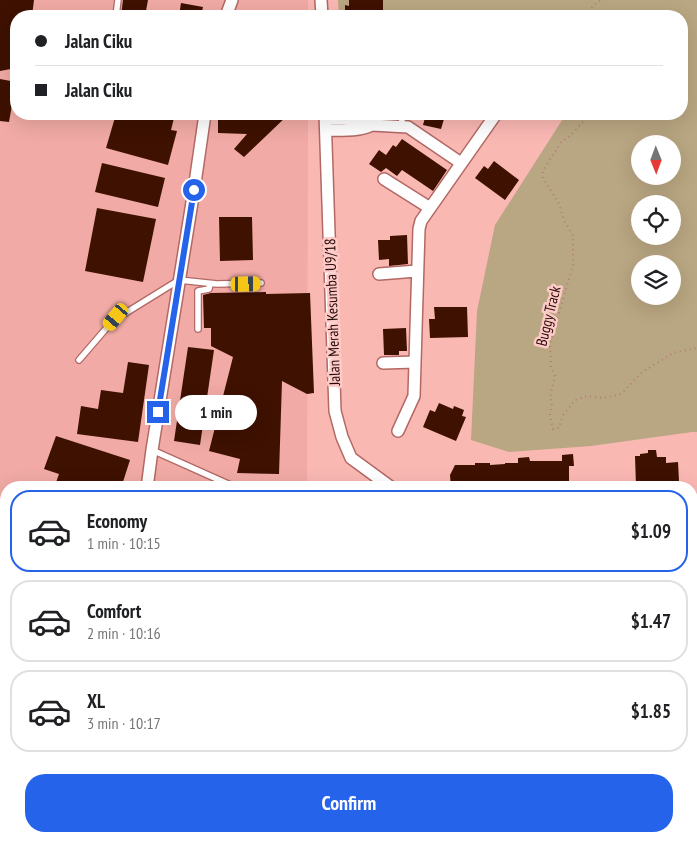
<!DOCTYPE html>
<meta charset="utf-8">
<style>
body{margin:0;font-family:"PT Sans Narrow",sans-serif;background:#f2f2f2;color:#202124;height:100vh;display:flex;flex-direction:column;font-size:19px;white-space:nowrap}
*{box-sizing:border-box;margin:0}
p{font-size:16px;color:#757577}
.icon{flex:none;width:28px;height:28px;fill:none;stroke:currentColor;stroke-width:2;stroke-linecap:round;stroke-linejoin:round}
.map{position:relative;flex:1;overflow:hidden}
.sheet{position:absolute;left:0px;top:481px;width:698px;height:361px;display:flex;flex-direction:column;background:#fff;border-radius:20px 20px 0 0;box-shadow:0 5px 20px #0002}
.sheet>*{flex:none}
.banner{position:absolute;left:10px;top:10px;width:678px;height:110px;border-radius:20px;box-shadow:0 5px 20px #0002;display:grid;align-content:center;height:110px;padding:0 25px;background:#fff}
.needle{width:32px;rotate:179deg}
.buttons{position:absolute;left:631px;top:135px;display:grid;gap:10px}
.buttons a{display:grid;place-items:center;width:50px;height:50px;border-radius:50%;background:#fff;box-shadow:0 5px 20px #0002;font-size:25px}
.end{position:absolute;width:22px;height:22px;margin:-11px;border:6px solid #2563eb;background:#fff;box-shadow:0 0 0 2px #fff}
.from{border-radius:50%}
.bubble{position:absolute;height:35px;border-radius:18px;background:#fff;box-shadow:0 5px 20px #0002;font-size:16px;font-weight:700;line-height:35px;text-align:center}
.car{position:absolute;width:15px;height:30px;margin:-15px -8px;border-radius:6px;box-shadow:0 0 4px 1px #0007;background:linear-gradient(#f5c518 24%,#345 0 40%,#f5c518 0 76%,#345 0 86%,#f5c518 0)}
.banner b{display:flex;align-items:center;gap:18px;height:48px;font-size:19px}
.banner b+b{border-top:1px solid #e0e0e0}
.banner i{width:12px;height:12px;background:#202124}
ul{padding:9px 0 0;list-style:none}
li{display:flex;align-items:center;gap:15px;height:82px;margin:0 10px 8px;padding:0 15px;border:2px solid #e0e0e0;border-radius:20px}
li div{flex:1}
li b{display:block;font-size:19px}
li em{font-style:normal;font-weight:700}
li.on{border-color:#2563eb}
li>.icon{width:45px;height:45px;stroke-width:1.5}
.action{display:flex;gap:10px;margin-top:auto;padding:10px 25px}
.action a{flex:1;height:58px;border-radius:20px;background:#2563eb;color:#fff;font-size:20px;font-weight:700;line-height:58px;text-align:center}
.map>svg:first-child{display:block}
.built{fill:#f1aaa5}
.green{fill:#b9a682;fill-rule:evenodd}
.building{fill:#3e1100}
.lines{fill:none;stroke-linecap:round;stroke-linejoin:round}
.lane-casing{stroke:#b26864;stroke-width:8}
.street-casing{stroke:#b26864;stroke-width:14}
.path{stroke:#b27c79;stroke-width:2;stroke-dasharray:1 4;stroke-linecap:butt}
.lane{stroke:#fff;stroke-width:5.5}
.street{stroke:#fff;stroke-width:11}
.route{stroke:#2563eb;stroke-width:6}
.labels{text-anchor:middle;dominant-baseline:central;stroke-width:5;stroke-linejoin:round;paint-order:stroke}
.street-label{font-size:15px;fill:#250808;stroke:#fdcac6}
</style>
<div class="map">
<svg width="697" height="842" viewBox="0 0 697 842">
<rect width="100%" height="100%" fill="#fab8b3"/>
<!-- built -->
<path class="built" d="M0,0H308V16H16V114H308L307,487L6,488V735L0,736Z"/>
<!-- green -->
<path class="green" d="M338,0H697V432H692L591,446L509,452L471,440L477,311L495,225L566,114H681V16H339ZM640,144H672V176H640ZM640,204H672V236H640ZM640,264H672V296H640Z"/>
<!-- building -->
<path class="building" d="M0,0H34L32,16H16V68L0,71Z
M123,0H148L145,16H121Z
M349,0H383V14H372V16H345V5L349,6Z
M181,3L203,7L201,16H179Z
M0,79L16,82L9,122L0,121Z
M116,114L134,119V114H175L171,130L177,131L168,165L106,148Z
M218,114H289L244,157L234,149L247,134L218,133Z
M426,114L444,119L441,129L423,125Z
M402,139L447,170L433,191L402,170L397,176L386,168L381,172L369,164L379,150L386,155L393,145L396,147Z
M494,161L519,180L505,200L475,178L484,166L488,169Z
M102,163L165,178L158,207L95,192Z
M97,208L156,219L143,282L85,271Z
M219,217H252L253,260L220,261Z
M407,235L408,264L389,266V259L379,260L378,240H390V236Z
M266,292V294L310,293L314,393L307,394L282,381L279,474L237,473L240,459L209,451L233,357L211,346V328H204L203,295L211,293Z
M434,307H467L468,337L430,338L429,319H435Z
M406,328L407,351H399V355H384L383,329Z
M188,347L214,350L200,445L174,441Z
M128,362L149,365L138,442L77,434L81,406L98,409L101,390L123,393Z
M439,403L453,409L454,406L464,410L462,416L466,417L456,441L423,427L430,410L435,412Z
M56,436L130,460L121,488H54L59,474L44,469Z
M648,450H656L657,457H666V463L678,462L679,481H676L677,488H646V486H636L635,456H640V454L648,453Z
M573,454L574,466H569V488H541V485H524V488H513L506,487V485H485V488H451L450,475L455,465H475V463H490V465L505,464V463H518V458L529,457L530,461H562V455Z"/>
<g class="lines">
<!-- lane casing -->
<g class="lane-casing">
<path id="lane" d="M116,16L118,0
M401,126L403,114
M198,329V291L209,289L210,284
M79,360L116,317L124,314L179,280L217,284L261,283
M152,450L237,488
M0,661L6,631"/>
</g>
<!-- street casing -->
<g class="street-casing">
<path id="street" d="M321,0L322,16
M226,16L232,0
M325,114L335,411L342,437L351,458L392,488
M325,119H355L366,121L372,125L408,127L461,163
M326,130C342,130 357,132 372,125
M384,179L430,208
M379,274L417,271
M383,363L415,362
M398,431L414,396L419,229L421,221L496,114
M147,488L152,450L194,190L205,114
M691,505H697
M691,614H697
M690,836V842
M91,842L92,836"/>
</g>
<!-- path -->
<path class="path" d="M587,16V13L595,4L601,0
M589,114L584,121L570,136L561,142L543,171V178L559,204L564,220L573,236V265L550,344L551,368L555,376L550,397L552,404L550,414L551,420L553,429L559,428L563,415L575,400L588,396L604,398L614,396L622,393L641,373L673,353L697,348
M306,836L311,842"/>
<!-- lane -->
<use href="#lane" class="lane"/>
<!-- street -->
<use href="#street" class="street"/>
</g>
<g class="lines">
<!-- route -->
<path class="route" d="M158,412L194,190"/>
</g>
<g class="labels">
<!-- street labels -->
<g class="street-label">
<text transform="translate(332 312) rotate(-92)">Jalan Merah Kesumba U9/18</text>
<text transform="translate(548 316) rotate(-76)">Buggy Track</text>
</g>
</g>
</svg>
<div class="buttons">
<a><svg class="needle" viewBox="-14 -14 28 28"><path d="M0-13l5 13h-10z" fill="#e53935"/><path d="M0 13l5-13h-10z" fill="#757577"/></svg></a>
<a><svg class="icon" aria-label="locate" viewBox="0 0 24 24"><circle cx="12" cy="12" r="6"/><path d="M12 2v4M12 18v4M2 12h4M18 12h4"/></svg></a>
<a><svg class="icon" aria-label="layers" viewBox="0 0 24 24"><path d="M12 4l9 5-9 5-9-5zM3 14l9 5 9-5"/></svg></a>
</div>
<i class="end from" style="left:194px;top:190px"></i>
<i class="end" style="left:158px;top:412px"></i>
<div class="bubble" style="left:175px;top:395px;width:82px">1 min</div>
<i class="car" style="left:246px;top:284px;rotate:89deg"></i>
<i class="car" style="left:116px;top:317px;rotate:220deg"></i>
<div class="banner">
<b><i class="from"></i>Jalan Ciku</b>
<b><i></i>Jalan Ciku</b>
</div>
<section class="sheet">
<ul>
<li class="on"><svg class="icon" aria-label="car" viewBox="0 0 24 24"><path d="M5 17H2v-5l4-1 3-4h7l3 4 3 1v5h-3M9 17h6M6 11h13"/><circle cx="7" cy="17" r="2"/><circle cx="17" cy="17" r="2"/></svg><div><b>Economy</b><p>1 min · 10:15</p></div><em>$1.09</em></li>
<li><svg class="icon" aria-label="car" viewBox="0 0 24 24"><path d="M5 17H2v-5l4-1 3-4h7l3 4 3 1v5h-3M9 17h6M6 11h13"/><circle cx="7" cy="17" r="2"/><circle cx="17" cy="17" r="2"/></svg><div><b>Comfort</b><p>2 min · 10:16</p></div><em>$1.47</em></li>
<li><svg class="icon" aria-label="car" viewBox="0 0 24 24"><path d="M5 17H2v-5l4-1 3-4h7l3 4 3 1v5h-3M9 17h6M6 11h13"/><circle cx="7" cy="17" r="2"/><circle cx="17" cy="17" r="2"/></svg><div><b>XL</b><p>3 min · 10:17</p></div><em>$1.85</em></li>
</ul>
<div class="action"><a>Confirm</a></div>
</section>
</div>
